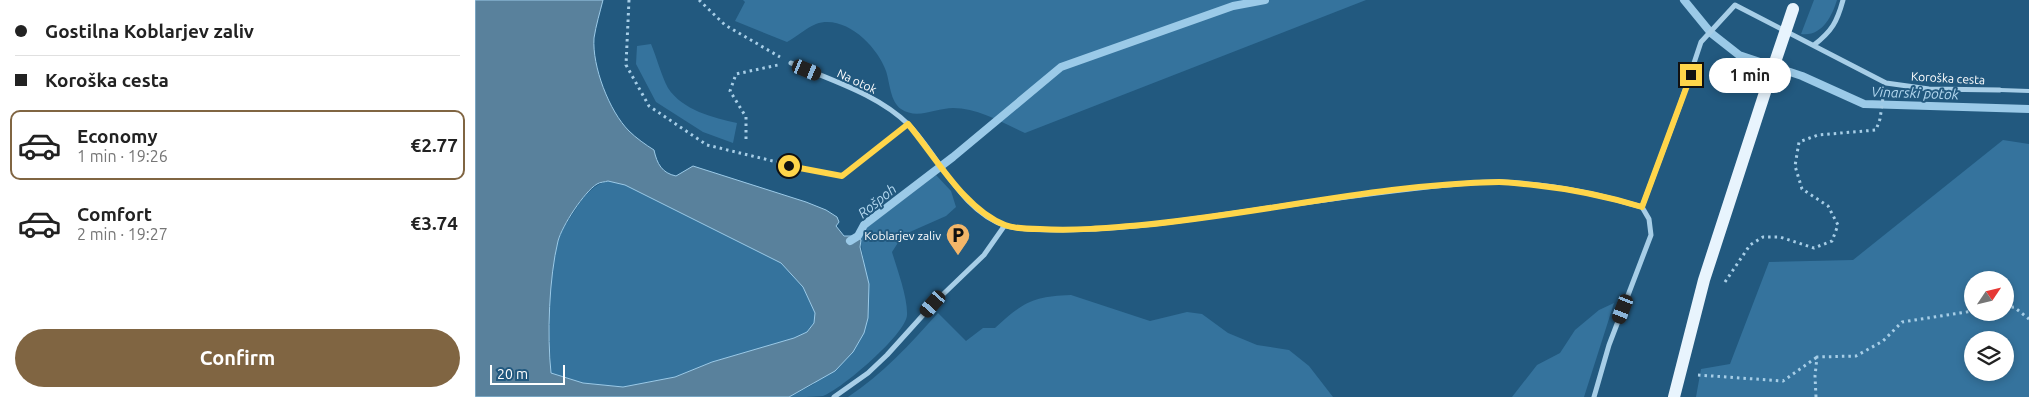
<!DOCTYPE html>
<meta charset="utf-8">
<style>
body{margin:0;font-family:Ubuntu,sans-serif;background:#f6f6f6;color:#222;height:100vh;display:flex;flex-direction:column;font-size:19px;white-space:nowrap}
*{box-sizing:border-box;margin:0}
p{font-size:16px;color:#767676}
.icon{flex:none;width:28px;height:28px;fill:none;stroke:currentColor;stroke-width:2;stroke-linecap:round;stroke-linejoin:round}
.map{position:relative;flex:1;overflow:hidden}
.details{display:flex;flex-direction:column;background:#fff;width:475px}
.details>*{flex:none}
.top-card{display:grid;align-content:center;height:110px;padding:0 15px;background:#fff}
.needle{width:32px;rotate:55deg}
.buttons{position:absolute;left:1489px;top:271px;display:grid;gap:10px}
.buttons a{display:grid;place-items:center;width:50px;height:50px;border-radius:50%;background:#fff;box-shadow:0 2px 8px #0003;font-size:25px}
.scale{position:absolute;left:15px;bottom:12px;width:75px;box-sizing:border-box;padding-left:5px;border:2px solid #fff;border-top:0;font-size:14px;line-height:18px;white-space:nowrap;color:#fff;-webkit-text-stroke:4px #22597f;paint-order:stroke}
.end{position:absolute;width:22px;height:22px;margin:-11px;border:6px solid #ffd54a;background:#111;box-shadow:0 0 0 2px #111}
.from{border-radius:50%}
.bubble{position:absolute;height:35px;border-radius:18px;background:#fff;box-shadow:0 2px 8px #0003;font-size:16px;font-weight:600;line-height:35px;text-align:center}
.car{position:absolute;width:15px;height:30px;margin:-15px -8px;border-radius:6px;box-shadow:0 0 4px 1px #0007;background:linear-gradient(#222 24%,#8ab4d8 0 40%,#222 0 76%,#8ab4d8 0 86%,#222 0)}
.top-card b{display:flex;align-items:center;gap:18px;height:48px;font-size:19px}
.top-card b+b{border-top:1px solid #e0e0e0}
.top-card i{width:12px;height:12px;background:#222}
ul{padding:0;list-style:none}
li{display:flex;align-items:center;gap:15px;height:70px;margin:0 10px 8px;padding:0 5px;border:2px solid transparent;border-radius:10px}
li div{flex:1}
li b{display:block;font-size:19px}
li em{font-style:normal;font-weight:600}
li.active{border-color:#806542}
li>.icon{width:45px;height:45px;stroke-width:1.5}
.button{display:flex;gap:10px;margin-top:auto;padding:10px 15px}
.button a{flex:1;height:58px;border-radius:30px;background:#806542;color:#fff;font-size:20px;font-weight:600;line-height:58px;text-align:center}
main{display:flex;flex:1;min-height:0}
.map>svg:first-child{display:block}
.green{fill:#35739d;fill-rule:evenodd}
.water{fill:#59819c;stroke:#9bcae8;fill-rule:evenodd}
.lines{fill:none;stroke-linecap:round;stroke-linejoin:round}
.stream{stroke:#9bcae8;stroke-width:8}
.path{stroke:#a7cee7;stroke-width:3;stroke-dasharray:2.5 4;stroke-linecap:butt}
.lane{stroke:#a7cee7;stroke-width:4}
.street{stroke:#a7cee7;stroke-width:5}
.primary{stroke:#e8f4fd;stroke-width:12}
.primary-bridge{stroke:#e8f4fd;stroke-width:12}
.route{stroke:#ffd54a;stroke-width:6}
.labels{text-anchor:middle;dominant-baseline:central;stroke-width:4;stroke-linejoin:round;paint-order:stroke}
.street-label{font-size:12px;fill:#fff;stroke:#22597f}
.poi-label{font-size:12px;fill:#fff;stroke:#22597f;text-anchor:end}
.water-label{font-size:14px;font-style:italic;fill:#b2d7ef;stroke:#22597f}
</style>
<main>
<section class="details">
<div class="top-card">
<b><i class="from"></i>Gostilna Koblarjev zaliv</b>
<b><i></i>Koroška cesta</b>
</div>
<ul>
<li class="active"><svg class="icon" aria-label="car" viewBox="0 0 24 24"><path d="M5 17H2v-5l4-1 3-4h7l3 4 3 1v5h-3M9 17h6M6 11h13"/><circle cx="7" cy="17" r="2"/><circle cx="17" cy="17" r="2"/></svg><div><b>Economy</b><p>1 min · 19:26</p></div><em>€2.77</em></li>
<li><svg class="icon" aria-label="car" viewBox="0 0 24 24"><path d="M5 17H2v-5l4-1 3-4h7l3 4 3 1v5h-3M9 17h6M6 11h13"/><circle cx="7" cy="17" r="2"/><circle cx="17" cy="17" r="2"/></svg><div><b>Comfort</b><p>2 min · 19:27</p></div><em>€3.74</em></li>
</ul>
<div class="button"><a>Confirm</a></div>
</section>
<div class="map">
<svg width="1554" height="397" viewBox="0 0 1554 397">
<rect width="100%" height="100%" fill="#22597f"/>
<!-- green -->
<path class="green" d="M268,0H891L550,133C528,123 503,108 478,108C461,108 442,120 426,109C415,101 415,83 411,71C402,46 370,14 341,24C331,28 321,37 312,42L260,21L270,2Z
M1339,0H1362C1357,16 1347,37 1326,34Z
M176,44C182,58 186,75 193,88C207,110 239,118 262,123L258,143L228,132L181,102L161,64L162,46Z
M1528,140L1554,144V397H1221L1226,369L1255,364L1294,262L1378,260ZM1498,280H1530V312H1498ZM1498,340H1530V372H1498Z
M461,175L476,191L481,207L471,216L428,235L417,252C422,269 433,298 432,315C431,334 367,389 348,396C339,397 324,397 314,397L339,384L389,263L385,238L390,229Z
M133,181L150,185L306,263L328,287L340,313L339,323L332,332L319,338L237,362L200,377L148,387L108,383L76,373C74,332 73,281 83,241C87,229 95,218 102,207C110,195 119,184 133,181Z
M596,295L675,321L712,312L727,314L753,333L782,345L814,350L834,366L858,397H373C408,374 435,344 463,313L491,341L508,328H520C547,303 558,296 596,295Z
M1139,303L1109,397H1037L1062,365L1085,353L1100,330L1124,310Z"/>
<!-- water -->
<path class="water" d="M0,0H128C125,12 121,25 119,38C117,66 134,111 154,131C161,138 171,145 179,150C182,164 187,173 201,176L218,166L331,202L351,210L362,217L364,222L361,226L369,236H383L386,240L385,247L394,284L393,318L389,333L378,352L360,371L314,397H0ZM133,181L150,185L306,263L328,287L340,313L339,323L332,332L319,338L237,362L200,377L148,387L108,383L76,373C72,335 74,278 83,241C87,226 109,192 122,184C125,182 130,182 133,181Z"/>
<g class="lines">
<!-- stream -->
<path class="stream" d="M1209,0L1236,33L1264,55L1327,76L1389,104L1554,109
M375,241L383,236L389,225L478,157L586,67L758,6L790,0"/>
<!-- path -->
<path class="path" d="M154,0L151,65L174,106L232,145L302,162
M224,0L250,25L305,57
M271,139V117L255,91L261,74L303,65
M1250,282L1275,245L1288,237H1305L1339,248L1357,241L1363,225L1353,206L1327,189L1320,166L1324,142L1343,135L1401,130L1405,119L1408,98
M1530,308L1539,307L1554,319
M1223,375L1308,381L1342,357
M1341,397L1340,376L1342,357L1381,356L1408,341L1427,322L1498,311"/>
<!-- lane -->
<path class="lane" d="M1525,90L1554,91
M314,166L367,176L433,124"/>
<!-- street -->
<path class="street" d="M1339,45C1357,31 1362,22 1368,0
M316,63C355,80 403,94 434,125C464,156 487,213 532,226C548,230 566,230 582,230C630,230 678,225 725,218C795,208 864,197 935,189C965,186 996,181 1027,182C1075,184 1121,193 1167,207L1174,219L1176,235L1134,345L1119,397
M1167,207L1205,105L1226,42L1260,5L1411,83L1454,89L1525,90
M359,397L393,373L412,355L458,304L509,255L530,225"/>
<!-- primary -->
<path class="primary" d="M1199,397L1229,280L1294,80"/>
<!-- primary-bridge -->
<path class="primary-bridge" d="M1294,80L1318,9"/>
</g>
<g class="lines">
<!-- route -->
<path class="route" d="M314,166L367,176L433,124C460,156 490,210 530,225C540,229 554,229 565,229C599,231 633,228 667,225C786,214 904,184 1024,182C1035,182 1047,184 1059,185C1096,189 1131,196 1167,207L1216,75"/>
</g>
<!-- icons -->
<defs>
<g id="parking-pin" transform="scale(1.25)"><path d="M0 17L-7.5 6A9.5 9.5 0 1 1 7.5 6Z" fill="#f3b669" stroke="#22597f"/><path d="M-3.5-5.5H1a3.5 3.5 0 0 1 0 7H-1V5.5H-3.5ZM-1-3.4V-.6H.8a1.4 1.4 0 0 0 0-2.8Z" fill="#111"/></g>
</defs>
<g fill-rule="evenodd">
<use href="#parking-pin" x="483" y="235"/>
</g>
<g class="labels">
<!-- street labels -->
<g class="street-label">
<text transform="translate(1473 78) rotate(3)">Koroška cesta</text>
<text transform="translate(382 81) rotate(25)">Na otok</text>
</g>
<!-- poi labels -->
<g class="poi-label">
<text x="466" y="235">Koblarjev zaliv</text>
</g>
<!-- water labels -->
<g class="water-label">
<text transform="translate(1440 93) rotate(2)">Vinarski potok</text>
<text transform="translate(402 201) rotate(-39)">Rošpoh</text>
</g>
</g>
</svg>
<div class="buttons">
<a><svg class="needle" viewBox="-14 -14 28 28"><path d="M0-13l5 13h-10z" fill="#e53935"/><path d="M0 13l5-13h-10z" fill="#767676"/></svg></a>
<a><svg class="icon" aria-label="layers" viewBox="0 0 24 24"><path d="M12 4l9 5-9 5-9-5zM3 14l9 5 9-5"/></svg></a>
</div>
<div class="scale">20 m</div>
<i class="end from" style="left:314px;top:166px"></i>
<i class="end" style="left:1216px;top:75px"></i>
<div class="bubble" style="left:1234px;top:58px;width:82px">1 min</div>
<i class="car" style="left:332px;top:70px;rotate:112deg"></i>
<i class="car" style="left:458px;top:304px;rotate:221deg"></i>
<i class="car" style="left:1148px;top:309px;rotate:201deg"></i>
</div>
</main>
